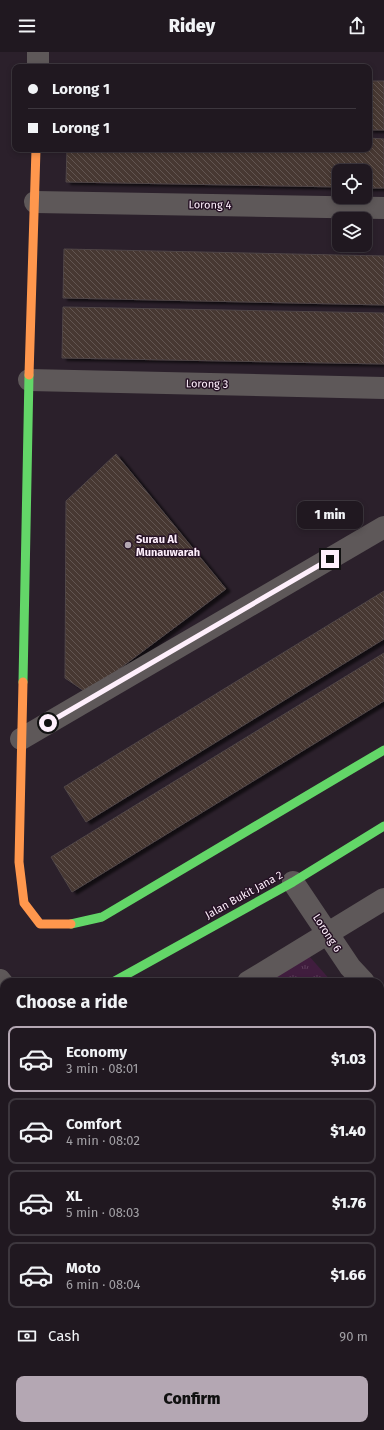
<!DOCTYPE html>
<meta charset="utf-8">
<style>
body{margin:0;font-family:"Fira Sans",sans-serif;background:#2d252d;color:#f1f3f6;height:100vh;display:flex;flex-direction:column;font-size:15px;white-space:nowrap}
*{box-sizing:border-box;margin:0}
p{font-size:13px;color:#a2a0a5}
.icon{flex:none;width:22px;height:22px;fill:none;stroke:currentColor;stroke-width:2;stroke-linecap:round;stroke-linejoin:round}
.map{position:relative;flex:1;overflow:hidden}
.details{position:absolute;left:0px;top:926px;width:384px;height:452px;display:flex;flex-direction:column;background:#201820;border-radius:12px 12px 0 0;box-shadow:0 2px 6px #0003,0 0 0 1px #3d373e}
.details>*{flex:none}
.hud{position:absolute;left:12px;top:12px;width:360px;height:88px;border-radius:8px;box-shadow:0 2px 6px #0003,0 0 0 1px #3d373e;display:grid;align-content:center;height:88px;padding:0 16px;background:#201820}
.controls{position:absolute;left:332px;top:112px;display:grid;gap:8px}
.controls a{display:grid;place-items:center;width:40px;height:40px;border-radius:8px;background:#201820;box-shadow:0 2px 6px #0003,0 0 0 1px #3d373e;font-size:20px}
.end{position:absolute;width:18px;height:18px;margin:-9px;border:5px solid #feeffc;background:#111;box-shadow:0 0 0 2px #111}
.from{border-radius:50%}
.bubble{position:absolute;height:28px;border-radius:8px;background:#201820;box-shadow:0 2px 6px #0003,0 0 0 1px #3d373e;font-size:13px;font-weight:800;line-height:28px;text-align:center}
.hud b{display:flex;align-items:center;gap:14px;height:38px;font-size:15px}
.hud b+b{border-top:1px solid #3d373e}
.hud i{width:10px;height:10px;background:#f1f3f6}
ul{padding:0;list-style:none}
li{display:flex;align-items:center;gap:12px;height:66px;margin:0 8px 6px;padding:0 8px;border:2px solid #3d373e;border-radius:8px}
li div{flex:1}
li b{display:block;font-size:15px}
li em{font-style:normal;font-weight:800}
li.on{border-color:#b4a7b3}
li>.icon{width:36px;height:36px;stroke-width:1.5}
h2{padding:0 16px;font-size:18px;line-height:48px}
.pay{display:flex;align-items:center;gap:10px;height:44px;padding:0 16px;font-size:15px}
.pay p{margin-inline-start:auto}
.primary-button{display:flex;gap:8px;margin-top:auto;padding:8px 16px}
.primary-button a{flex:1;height:46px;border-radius:8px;background:#b4a7b3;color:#111;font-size:16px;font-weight:800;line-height:46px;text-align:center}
header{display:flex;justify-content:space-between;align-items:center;height:52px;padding:0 16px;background:#201820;font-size:18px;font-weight:800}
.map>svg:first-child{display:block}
.grass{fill:url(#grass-tufts)}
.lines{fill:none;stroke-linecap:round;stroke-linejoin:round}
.river{stroke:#091317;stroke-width:44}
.building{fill:url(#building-back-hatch);stroke:#504647;filter:url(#shadow)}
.street{stroke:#5e5859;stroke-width:22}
.fast{stroke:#63d668;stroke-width:9}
.slow{stroke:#ff974d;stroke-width:9}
.route{stroke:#feeffc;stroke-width:5}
.poi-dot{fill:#b4a7b3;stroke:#261225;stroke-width:1.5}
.labels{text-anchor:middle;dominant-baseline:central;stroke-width:3;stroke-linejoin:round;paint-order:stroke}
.street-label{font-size:11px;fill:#feeffc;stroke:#261225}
.poi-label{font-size:11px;font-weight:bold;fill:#feeffc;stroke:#261225;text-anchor:start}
</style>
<header><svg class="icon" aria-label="menu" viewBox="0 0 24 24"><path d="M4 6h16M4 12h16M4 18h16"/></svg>Ridey<svg class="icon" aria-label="share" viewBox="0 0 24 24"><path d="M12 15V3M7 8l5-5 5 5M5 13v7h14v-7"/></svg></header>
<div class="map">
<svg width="384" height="1378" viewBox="0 0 384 1378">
<defs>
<pattern id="grass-tufts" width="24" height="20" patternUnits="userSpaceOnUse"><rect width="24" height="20" fill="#401d3e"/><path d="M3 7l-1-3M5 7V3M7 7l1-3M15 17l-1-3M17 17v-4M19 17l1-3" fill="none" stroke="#5d3e5b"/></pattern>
<pattern id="building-back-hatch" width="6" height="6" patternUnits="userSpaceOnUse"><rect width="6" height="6" fill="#463732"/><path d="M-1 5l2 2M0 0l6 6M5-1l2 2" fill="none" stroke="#625451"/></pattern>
<filter id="shadow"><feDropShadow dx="4.5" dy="2.5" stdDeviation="1" flood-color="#0009"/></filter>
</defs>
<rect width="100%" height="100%" fill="#2b202b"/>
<!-- grass -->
<path class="grass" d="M309,904L332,930H269Z
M380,984L384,988V1034L380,1037Z"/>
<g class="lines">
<!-- river -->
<path class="river" d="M380,1333H384
M177,1378L181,1374"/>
</g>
<!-- building -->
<path class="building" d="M369,29H384V78H369Z
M369,86L384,87V136H365V119H339V135L66,130L67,97H369Z
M64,197L384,204V253L63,246Z
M63,255L384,261V312L62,306Z
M116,402L226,537L87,641L65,626L66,449Z
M384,539V587L86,770L64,735Z
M384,601V649L72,840L51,805Z
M0,1118L4,1125V1373L0,1367Z
M4,1374H65L62,1378H7Z"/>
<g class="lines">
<!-- street -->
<path class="street" d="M38,15V0
M35,150L384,156
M29,328L384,336
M21,687L384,475
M293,830L350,915L364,930
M0,928L4,933
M248,930L384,847
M380,945L384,949
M0,1079L4,1086
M96,1378L99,1374"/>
<!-- fast -->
<path class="fast" d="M23,630L29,323
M71,872L102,865L384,698
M113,930L293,830L384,774
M0,995L4,993"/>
<!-- slow -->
<path class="slow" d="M29,323L36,97
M23,630L19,810L24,851L40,872H71"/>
</g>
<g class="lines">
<!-- route -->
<path class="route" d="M48,671L330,507"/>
</g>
<!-- markers -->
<circle class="poi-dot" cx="128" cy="493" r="4"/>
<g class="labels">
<!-- street labels -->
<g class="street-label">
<text transform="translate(210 153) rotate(1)">Lorong 4</text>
<text transform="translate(207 332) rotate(1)">Lorong 3</text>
<text transform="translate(244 843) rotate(-29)">Jalan Bukit Jana 2</text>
<text transform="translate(327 881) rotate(57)">Lorong 6</text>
</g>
<!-- poi labels -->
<g class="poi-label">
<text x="136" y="487">Surau Al<tspan x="136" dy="13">Munauwarah</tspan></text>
</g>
</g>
</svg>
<div class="controls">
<a><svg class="icon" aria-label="locate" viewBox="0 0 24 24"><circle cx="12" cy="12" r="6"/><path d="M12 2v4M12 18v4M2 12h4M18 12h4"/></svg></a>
<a><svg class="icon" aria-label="layers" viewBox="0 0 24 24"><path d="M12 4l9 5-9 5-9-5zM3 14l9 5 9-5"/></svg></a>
</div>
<i class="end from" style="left:48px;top:671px"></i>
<i class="end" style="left:330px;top:507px"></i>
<div class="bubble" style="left:297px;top:449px;width:66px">1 min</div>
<div class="hud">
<b><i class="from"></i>Lorong 1</b>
<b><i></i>Lorong 1</b>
</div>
<section class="details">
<h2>Choose a ride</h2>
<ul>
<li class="on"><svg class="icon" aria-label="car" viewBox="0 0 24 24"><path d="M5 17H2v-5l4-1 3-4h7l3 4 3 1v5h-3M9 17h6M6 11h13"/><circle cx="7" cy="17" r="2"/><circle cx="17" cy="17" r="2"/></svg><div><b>Economy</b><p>3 min · 08:01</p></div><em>$1.03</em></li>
<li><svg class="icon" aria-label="car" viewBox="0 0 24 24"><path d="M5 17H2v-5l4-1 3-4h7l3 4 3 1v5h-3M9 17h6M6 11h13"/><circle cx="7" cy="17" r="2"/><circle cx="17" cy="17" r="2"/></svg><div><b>Comfort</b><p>4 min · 08:02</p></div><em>$1.40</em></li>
<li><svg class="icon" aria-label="car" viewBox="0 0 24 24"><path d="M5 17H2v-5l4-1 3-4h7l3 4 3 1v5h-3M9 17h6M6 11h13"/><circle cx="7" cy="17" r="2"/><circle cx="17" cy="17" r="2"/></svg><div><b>XL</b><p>5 min · 08:03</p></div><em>$1.76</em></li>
<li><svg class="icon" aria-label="car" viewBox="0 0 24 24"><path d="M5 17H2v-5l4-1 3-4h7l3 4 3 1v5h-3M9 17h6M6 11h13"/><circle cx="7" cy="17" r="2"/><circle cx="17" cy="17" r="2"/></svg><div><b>Moto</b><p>6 min · 08:04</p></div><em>$1.66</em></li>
</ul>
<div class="pay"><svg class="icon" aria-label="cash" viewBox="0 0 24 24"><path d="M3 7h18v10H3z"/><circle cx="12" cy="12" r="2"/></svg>Cash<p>90 m</p></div>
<div class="primary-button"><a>Confirm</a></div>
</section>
</div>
